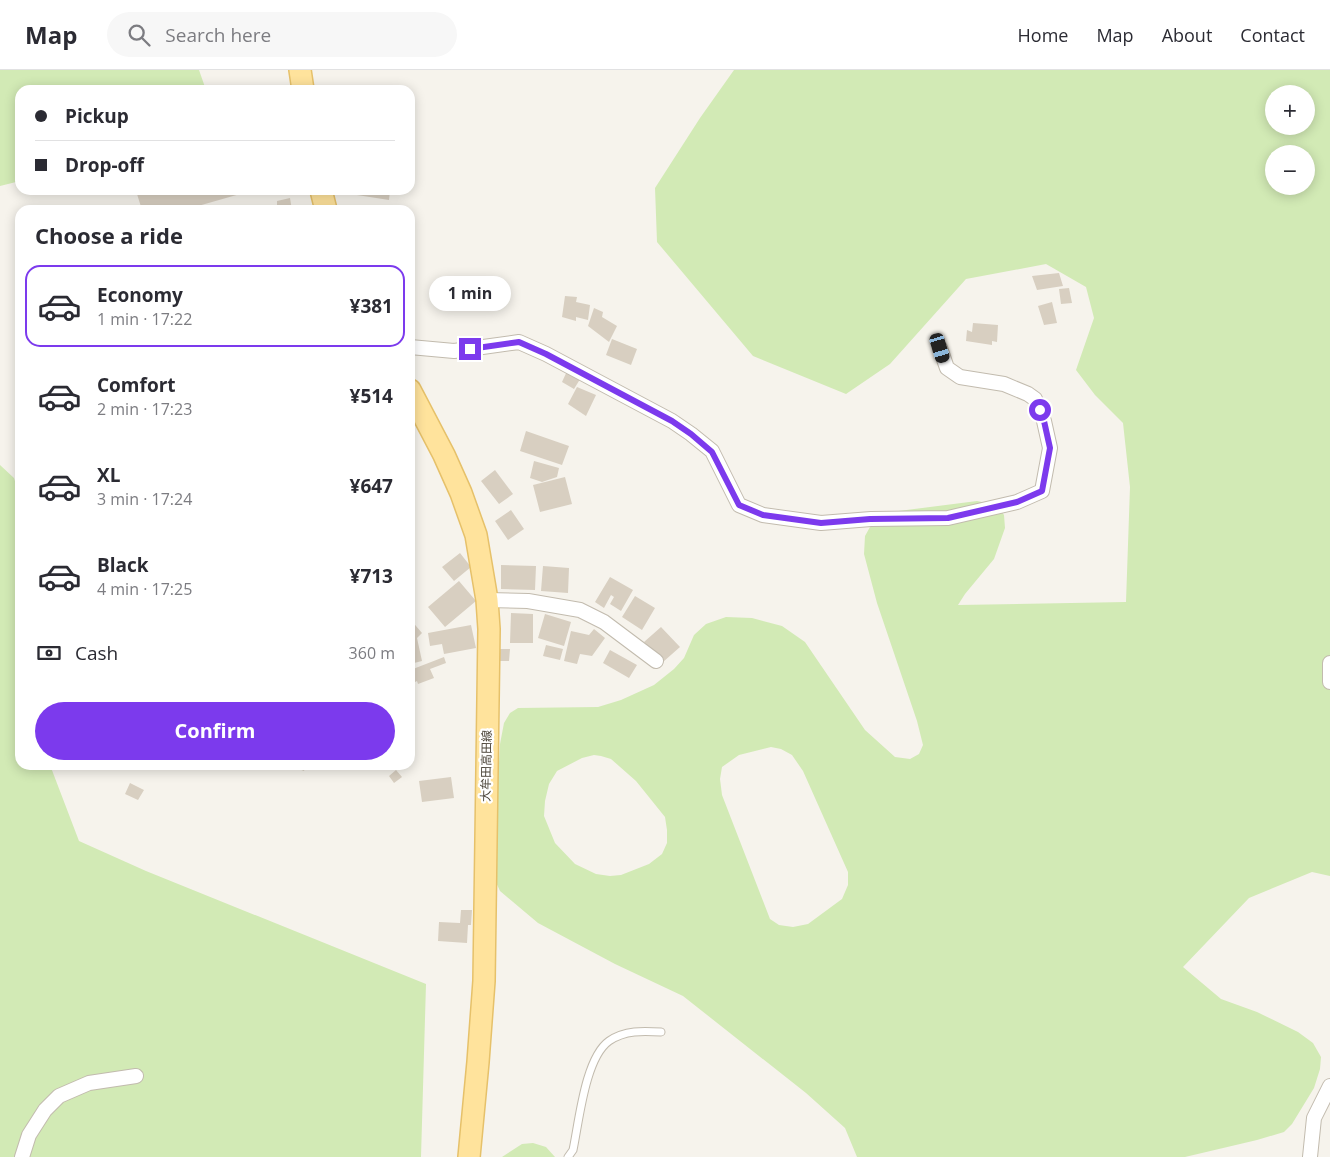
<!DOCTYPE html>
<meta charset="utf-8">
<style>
body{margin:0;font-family:"Open Sans","Noto Sans JP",sans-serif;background:#f7f7f7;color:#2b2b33;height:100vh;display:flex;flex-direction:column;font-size:19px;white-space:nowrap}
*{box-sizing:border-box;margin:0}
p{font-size:16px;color:#7c7c81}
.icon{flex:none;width:28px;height:28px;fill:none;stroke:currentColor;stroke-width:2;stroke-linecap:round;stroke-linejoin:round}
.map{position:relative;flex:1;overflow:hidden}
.side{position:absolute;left:15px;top:135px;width:400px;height:565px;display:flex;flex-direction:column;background:#fff;border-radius:15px;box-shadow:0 2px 12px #0003}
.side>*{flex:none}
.top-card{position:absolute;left:15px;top:15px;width:400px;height:110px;border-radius:15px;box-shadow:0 2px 12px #0003;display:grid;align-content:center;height:110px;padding:0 20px;background:#fff}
.buttons{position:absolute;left:1265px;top:15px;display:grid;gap:10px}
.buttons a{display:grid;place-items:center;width:50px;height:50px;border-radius:50%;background:#fff;box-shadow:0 2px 12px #0003;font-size:25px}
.end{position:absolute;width:22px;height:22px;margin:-11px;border:6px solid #7c3aed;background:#fff;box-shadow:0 0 0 2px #fff}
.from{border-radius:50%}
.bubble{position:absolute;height:35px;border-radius:18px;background:#fff;box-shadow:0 2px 12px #0003;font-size:16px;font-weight:700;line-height:35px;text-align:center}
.car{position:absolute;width:15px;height:30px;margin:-15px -8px;border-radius:6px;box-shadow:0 0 4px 1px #0007;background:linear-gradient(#222 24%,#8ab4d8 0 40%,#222 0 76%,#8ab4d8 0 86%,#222 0)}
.top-card b{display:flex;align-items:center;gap:18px;height:48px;font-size:19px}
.top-card b+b{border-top:1px solid #e1e1e2}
.top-card i{width:12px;height:12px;background:#2b2b33}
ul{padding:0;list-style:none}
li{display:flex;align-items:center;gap:15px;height:82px;margin:0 10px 8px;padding:0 10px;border:2px solid transparent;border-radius:15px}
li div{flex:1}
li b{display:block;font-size:19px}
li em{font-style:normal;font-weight:700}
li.active{border-color:#7c3aed}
li>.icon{width:45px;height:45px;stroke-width:1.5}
h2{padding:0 20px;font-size:22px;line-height:60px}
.pay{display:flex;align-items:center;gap:12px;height:55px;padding:0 20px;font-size:19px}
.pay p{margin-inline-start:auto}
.button{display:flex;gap:10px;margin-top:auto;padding:10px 20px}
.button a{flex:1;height:58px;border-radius:30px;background:#7c3aed;color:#fff;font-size:20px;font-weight:700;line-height:58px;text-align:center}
header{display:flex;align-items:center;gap:30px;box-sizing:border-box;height:70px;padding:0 25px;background:#fff;border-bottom:1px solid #e1e1e2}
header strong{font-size:24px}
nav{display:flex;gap:28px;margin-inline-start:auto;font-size:18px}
.search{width:350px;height:45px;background:#f7f7f7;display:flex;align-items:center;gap:12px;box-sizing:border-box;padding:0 18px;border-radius:28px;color:#7c7c81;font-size:19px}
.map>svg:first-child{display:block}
.green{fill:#d2eab5;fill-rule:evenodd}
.building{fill:#d8cfc1}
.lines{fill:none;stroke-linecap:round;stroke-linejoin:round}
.lane-casing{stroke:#c2bbae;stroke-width:9}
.street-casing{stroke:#c2bbae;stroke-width:16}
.primary-casing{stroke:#e6c16a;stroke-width:24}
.lane{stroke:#fff;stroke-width:7}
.street{stroke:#fff;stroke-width:14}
.primary{stroke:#ffe39c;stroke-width:21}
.route{stroke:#7c3aed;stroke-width:6}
.labels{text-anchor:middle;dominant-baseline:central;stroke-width:4.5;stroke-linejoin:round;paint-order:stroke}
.street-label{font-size:12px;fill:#4b4439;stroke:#fff}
</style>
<header>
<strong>Map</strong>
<div class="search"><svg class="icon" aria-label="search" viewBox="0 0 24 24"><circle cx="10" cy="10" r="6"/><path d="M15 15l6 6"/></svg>Search here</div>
<nav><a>Home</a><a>Map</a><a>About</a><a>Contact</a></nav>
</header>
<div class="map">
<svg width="1330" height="1087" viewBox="0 0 1330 1087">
<rect width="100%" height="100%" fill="#f6f3ec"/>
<!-- green -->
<path class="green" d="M0,0H199L206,20H20V111L0,116Z
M734,0H1330V806L1312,802L1249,828L1183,897L1221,929L1257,942L1298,962L1313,973L1321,987L1320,999L1314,1018L1292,1054L1284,1062L1257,1070L1185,1087H857L845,1058L806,1023L683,926L615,894L538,853L500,821L495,810L494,784L500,674L504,653L510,643L518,638L598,637L621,630L654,615L674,599L684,588L694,565L706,554L726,547L752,548L782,556L805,572L865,660L895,687L910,689L919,684L923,675L917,651L877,533L864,484L865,466L870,457L883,443L977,431L997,435L1004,445L1005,458L994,489L965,524L958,535L1126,532L1130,417L1123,353L1095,325L1076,300L1094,248L1086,217L1046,194L966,209L890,294L846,324L753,286L657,172L655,118L700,48ZM1274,24H1306V56H1274ZM1274,84H1306V116H1274ZM771,677L781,679L792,685L803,701L848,802V815L842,829L808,854L793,857L779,855L770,849L722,725L720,709L722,697L739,685ZM594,685L601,686L611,689L636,711L665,747L667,760V773L662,784L649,794L621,805L610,806L596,804L575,794L555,773L544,746L545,731L549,714L557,701L582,688Z
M0,395L14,408L20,427V695H50L79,771L146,801L426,914L421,1087H0Z
M533,1073L546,1077L555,1087H502L522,1074Z"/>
<!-- building -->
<path class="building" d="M147,120H246L247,122L184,140H142L137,124Z
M358,120H390L389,130L357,125Z
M290,128L292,140H277V131Z
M1059,203L1063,216L1037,220L1032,206Z
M1069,218L1072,233L1061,234L1059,219Z
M565,226L577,227L576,232L590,235L588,250L576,247V251L562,247Z
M1052,232L1057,253L1044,255L1038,236Z
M594,238L603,242L602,247L617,256L609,272L588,256Z
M973,253L998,255L997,272L992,271V275L966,271L967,260L972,262Z
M612,269L637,279L631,295L606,285Z
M568,299L582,306L574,319L562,312Z
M577,317L596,325L586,346L568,334Z
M526,361L569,376L562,395L520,381Z
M534,391L559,398L557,407L542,412L530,408Z
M495,400L513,424L499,434L481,411Z
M565,407L572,434L540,442L533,415Z
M511,440L524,459L508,470L495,451Z
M460,483L471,497L454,511L442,497Z
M501,495L536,496L535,520L501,519Z
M543,496L569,498L568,523L541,521Z
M610,507L633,520L621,541L610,534L614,527L611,525L604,538L595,532Z
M459,511L476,531L445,557L428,537Z
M635,526L655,538L642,560L622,547Z
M511,543L533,544V573H510Z
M545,544L571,552L564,576L538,568Z
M410,549L422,563L417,568L422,591L410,594Z
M471,555L476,578L444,584L442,574L430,576L428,563Z
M661,557L680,577L663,592L644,572Z
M594,559L605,568L592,586L580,584L577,594L564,591L571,561L589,565Z
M546,575L563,579L560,590L543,586Z
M500,579H510L509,591H499Z
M610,580L637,595L629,608L603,593Z
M444,587L446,593L430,599L434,608L418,614L417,611L411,614L410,605L415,603L413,599Z
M289,695H306L304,701Z
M396,700L402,707L394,713L389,706Z
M451,707L454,728L422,732L419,711Z
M130,713L144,720L138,730L125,724Z
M461,840H472L471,855H468L467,873L438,871L439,852L460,853Z"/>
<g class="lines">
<!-- lane casing -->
<g class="lane-casing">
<path id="lane" d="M568,1087L573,1080C579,1052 585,988 609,971C625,960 643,961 661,962"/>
</g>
<!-- street casing -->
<g class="street-casing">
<path id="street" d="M410,277L454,281L519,272L546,284L672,351L691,364L712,381L739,435L763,445L821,453L871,449L948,448L1017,432L1042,421L1050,378L1044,351L1035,329L1028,324L1004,314L960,307L947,298L940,278
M487,530L528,531L580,540L604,552L656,591
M1330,593V612
M22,1087L29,1065L45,1040L59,1026L89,1013L136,1006
M1310,1087L1314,1048L1330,1016"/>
</g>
<!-- primary casing -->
<g class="primary-casing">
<path id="primary" d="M300,0L303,20
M321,120L326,140
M410,320L444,385L461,423L476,465L487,530L489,559L484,911L478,992L469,1087"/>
</g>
<!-- lane -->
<use href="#lane" class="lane"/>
<!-- street -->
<use href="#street" class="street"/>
<!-- primary -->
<use href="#primary" class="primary"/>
</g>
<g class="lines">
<!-- route -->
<path class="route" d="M470,279L519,272L546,284L672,351L691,364L712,382L739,435L763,445L821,453L870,449L948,448L1017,432L1042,421L1050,378L1044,351L1040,340"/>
</g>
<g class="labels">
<!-- street labels -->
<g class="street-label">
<text transform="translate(486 696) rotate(-89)">大牟田高田線</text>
</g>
</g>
</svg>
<div class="buttons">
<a>+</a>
<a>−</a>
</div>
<i class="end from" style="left:1040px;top:340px"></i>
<i class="end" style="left:470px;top:279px"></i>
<div class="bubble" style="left:429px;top:206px;width:82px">1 min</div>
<i class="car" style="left:940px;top:278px;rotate:163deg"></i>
<div class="top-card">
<b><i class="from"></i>Pickup</b>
<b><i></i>Drop-off</b>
</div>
<section class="side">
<h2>Choose a ride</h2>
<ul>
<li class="active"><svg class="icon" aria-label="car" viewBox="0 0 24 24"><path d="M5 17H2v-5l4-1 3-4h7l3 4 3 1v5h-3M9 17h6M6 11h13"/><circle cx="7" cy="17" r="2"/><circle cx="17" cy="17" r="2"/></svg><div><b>Economy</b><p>1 min · 17:22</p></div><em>¥381</em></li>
<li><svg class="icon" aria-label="car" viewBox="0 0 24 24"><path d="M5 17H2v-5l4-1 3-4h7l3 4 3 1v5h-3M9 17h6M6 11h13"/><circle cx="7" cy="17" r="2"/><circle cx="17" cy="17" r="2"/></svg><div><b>Comfort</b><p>2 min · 17:23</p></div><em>¥514</em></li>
<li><svg class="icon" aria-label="car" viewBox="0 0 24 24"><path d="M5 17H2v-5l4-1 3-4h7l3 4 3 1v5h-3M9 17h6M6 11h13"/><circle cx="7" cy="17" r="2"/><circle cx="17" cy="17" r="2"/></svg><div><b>XL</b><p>3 min · 17:24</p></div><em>¥647</em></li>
<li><svg class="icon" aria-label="car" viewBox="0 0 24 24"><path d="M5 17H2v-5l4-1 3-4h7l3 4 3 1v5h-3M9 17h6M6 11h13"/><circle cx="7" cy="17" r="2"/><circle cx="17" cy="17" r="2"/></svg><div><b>Black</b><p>4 min · 17:25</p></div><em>¥713</em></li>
</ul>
<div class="pay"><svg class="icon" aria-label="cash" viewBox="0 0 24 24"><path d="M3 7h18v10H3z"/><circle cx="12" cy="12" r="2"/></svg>Cash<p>360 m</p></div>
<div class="button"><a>Confirm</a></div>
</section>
</div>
